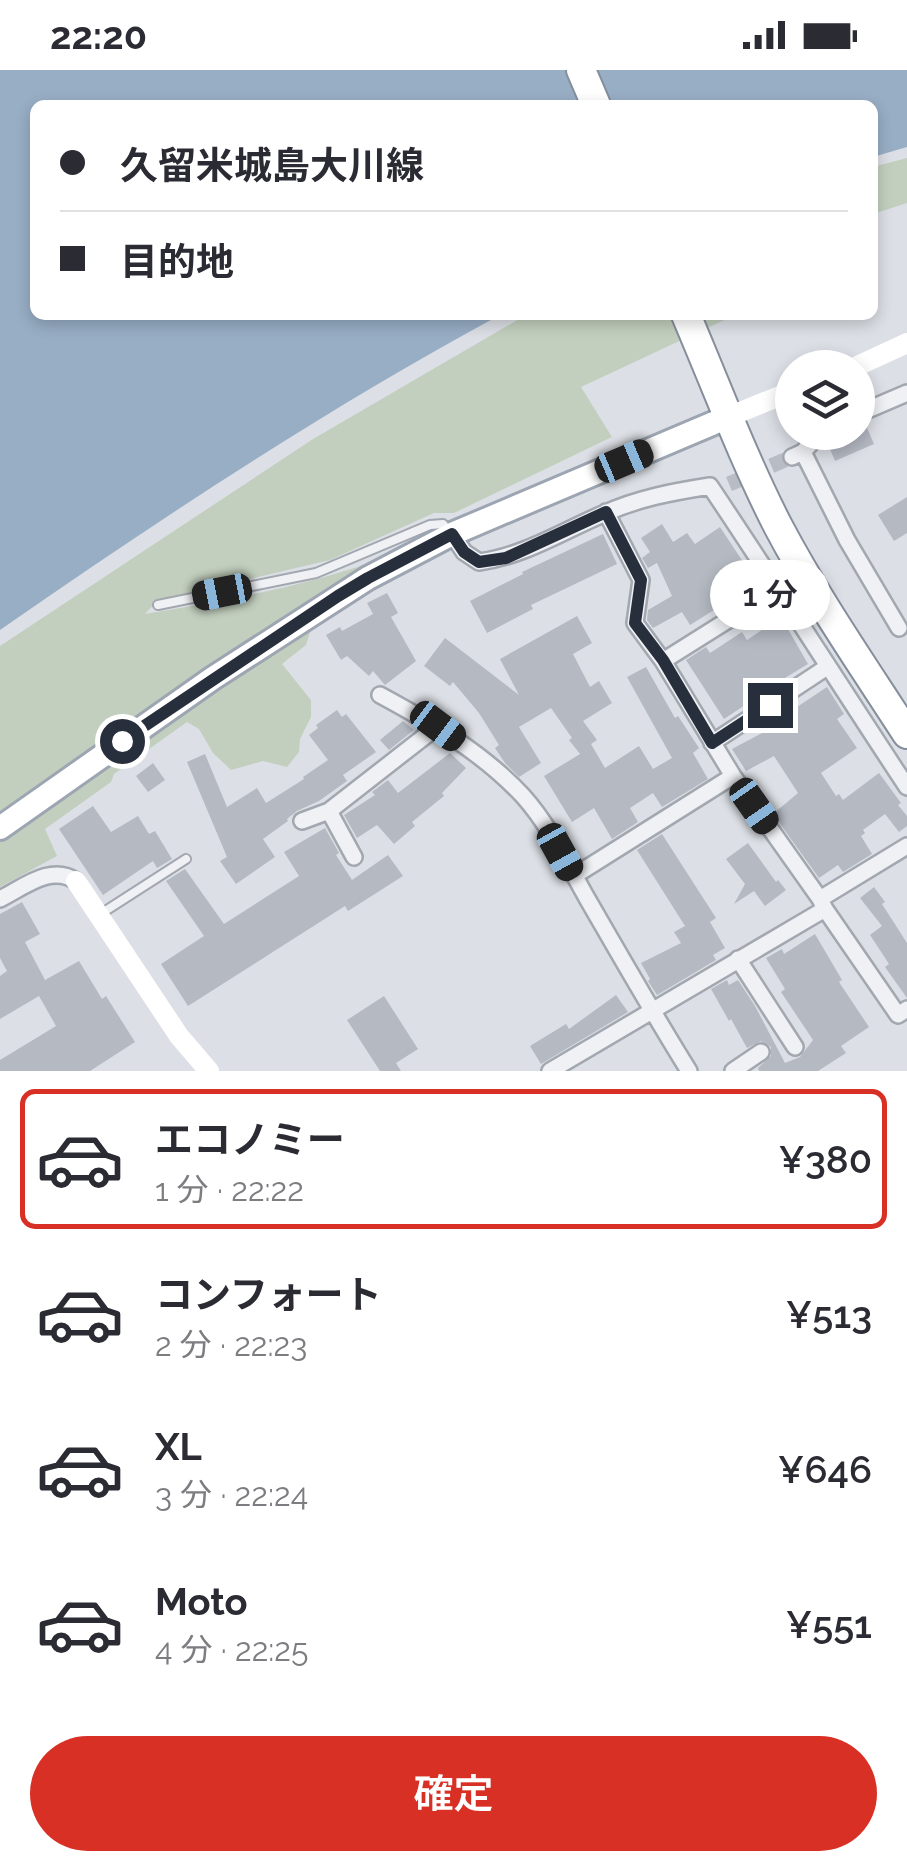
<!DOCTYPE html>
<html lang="ja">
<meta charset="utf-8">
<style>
body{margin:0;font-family:Raleway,"Noto Sans JP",sans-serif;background:#f2f2f3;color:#2b2b33;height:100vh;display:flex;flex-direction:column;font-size:38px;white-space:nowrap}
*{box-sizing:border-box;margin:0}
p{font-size:32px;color:#7c7c81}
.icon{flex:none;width:55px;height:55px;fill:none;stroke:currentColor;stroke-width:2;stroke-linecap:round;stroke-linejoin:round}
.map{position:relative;height:1001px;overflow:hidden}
.sheet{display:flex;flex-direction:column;background:#fff;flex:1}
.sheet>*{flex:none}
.top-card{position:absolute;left:30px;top:30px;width:848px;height:220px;border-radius:15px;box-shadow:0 5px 15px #0003;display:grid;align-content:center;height:220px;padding:0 30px;background:#fff}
.buttons{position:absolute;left:775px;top:280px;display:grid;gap:20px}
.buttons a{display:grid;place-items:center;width:100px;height:100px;border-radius:50%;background:#fff;box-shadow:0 5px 15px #0003;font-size:50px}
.end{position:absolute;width:45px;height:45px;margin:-22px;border:12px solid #272e3c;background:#fff;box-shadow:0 0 0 5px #fff}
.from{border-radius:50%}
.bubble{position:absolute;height:70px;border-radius:35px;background:#fff;box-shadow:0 5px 15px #0003;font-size:32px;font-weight:600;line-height:70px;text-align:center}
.car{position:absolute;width:30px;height:60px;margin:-30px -15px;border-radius:12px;box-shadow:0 0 8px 2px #0007;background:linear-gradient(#222 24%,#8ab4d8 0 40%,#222 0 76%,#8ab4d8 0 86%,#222 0)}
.top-card b{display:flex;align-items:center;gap:35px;height:95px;font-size:38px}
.top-card b+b{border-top:2px solid #e1e1e2}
.top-card i{width:25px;height:25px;background:#2b2b33}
ul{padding:18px 0 0;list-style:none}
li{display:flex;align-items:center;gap:30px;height:140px;margin:0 20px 15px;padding:0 10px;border:5px solid transparent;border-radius:15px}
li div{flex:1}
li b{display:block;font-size:38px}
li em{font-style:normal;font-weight:600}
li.on{border-color:#d93025}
li>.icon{width:90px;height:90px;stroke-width:1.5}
.primary-button{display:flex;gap:20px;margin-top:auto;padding:20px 30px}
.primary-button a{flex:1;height:115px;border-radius:60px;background:#d93025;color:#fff;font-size:40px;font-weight:600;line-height:115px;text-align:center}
.status{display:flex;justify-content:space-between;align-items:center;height:70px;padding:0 50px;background:#fff;direction:ltr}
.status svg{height:28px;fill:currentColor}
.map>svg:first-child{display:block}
.green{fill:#c2cfbe}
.water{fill:#98aec5}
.building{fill:#b4b9c2}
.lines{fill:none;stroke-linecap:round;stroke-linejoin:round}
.street-tunnel{stroke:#b8bcc4;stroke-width:15;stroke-dasharray:15 8;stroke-linecap:butt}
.lane-casing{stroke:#a2a7b0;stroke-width:12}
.street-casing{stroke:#a2a7b0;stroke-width:20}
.primary-casing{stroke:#9ca5b1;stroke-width:28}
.highway-casing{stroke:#858e9c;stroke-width:32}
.lane{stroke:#eff1f4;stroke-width:8}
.street{stroke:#eff1f4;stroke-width:15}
.secondary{stroke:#fff;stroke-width:20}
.primary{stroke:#fff;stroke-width:22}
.highway{stroke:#fff;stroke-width:28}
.route{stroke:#272e3c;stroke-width:12}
</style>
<div class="status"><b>22:20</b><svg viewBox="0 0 49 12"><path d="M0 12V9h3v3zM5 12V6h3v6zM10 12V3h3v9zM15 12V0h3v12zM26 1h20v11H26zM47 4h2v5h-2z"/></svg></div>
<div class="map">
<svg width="907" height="1001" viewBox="0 0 907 1001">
<rect width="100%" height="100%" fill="#dce0e6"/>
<!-- green -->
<path class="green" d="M907,88V133L873,144V97Z
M526,245H735L581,317L612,367L454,443H434L330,490L157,531L145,544C222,531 298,518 372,492L0,741V576L313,369Z
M312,556L306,575L282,594L311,630V647L300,669L299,682L287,697L263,691L231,700L213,683L199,659L187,652L114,704L111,712L45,759L57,786L0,817V771L64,723Z"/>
<!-- water -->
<path class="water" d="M0,0H907V77L873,87L872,35H35V245H500C326,339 163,447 0,560Z"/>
<!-- building -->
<path class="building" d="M865,353L874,374L835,391L827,372L831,367L840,362H858V355Z
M907,427V463L894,471L878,445Z
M662,454L673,472L687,463L695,474L720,457L757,513L690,555L682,542L653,558L647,550L648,540L672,526L657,493L648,498L642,488L650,482L641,468Z
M603,464L617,494L531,535L533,539L487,563L470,531L523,504L522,502Z
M387,523L398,543L391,547L416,591L385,615L373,601L369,606L347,586L341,590L326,565L340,557L342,561L373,544L367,533Z
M577,546L592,573L573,584L590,617L599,611L612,633L583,651L597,670L591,674L605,698L639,676L653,699L672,688L627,607L646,597L675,648L678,646L699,678L693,683L708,709L662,737L653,723L630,738L638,752L612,769L594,738L572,752L544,706L580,684L569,670L572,668L551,638L519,657L541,693L519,707L505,693L495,678L499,675L479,643L453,612L450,616L424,596L445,568L519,625L500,589Z
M781,547L808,594L780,611L782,613L758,629L751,631L724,649L686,590L706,577L710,583L742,562L747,570Z
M827,617L844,644L837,649L857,678L821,703L836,726L839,724L843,730L879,703L901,733L898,735L907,746V756L899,762L885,744L863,760L865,763L861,766L872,784L843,802L838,795L819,808L773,744L798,723L774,686L746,701L732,679L775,656L770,648L794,632L797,637Z
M337,640L342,647L346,644L376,682L343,705L347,711L319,731L297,741L287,749L288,751L263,769L275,787L236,814L220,791L227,787L187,692L205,684L227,737L257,718L266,733L304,709L303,707L328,690L309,665L318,658L316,655Z
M403,651L414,660L389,680L380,670Z
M450,683L466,698L442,723L444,726L412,752L415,756L394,774L377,755L357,768L344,745L375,725L372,722L388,710L398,723Z
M153,693L165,710L148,722L136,706Z
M93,736L111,762L138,746L149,764L155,761L172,789L157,798L153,791L103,825L59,759Z
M325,758L339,783L336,785L352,810L388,785L403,806L348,841L345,836L188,936L161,894L204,866L166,811L185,799L224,854L299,806L284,782Z
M662,764L716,848L710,852L725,878L713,885L716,890L657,925L648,911L650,909L641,893L681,873L674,862L685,856L637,780Z
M748,773L776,812L778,810L786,820L765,836L754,821L734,834L745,814L726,789Z
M874,817L885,832L882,834L907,873V928L885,897L889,894L870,865L882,856L860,828Z
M22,832L40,864L25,872L45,910L79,891L102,929L106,926L135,972L90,1001H0V990L56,956L39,926L0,949V906L7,901L0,888V844Z
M815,864L842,910L839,912L869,957L841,976L846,983L818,1001H759L758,998L771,986V977L761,971L747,978L731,949L729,951L711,919L727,910L729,915L738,910L755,936L785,993L800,987L813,970L781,922L785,919L766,888L782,879L784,884Z
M616,925L628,942L541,994L530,976L566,954L569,959Z
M384,926L418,979L396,993L401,1001H380L347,950Z"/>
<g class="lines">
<!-- street-tunnel -->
<path class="street-tunnel" d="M729,414L792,387"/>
<!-- lane casing -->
<g class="lane-casing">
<path id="lane" d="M158,535L316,503L430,455L443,454L448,460
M99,845L186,789"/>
</g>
<!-- street casing -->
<g class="street-casing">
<path id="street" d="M858,344L907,323
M803,382L847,470L899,558
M792,387L803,382L821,362
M606,442L641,510L635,553L663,591L733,706L820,829L907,776
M452,464L464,482L479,492C524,486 563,461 603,444C639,428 672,422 710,416C777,516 841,617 907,717
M663,591L779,518
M380,625C432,653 483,683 523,726C550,756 568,795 588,830C621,887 654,945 689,1001
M712,673L827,597
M329,741L354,787
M302,751L329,741L438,656
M574,806L733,706
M0,829C24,817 51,794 76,811
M825,839L898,945L907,939
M738,889L795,977
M550,1001L825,839L820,829
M733,1001L761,982"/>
</g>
<!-- primary casing -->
<g class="primary-casing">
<path id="primary" d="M0,758L213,608L368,508L452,464L728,347"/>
</g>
<!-- highway casing -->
<g class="highway-casing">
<path id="highway" d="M581,0L596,35
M686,245C716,315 743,388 778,456C816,528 863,596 907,664"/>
</g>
<!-- lane -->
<use href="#lane" class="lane"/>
<!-- street -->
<use href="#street" class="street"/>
<!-- secondary -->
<path class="secondary" d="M853,298L907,273
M728,347L792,321
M76,811L179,966L209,1001"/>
<!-- primary -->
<use href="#primary" class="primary"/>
<!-- highway -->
<use href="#highway" class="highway"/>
</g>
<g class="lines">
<!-- route -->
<path class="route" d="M122,671L338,526L368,508L452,464L464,482L479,492L506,488L606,442L641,510L635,553L663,590L712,673L770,635"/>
</g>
</svg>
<div class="buttons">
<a><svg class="icon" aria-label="layers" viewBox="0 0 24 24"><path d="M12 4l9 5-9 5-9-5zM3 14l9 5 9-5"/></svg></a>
</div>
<i class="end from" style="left:122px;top:671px"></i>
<i class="end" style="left:770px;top:635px"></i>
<div class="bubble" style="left:710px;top:490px;width:120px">1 分</div>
<i class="car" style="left:624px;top:391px;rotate:67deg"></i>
<i class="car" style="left:222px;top:522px;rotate:259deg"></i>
<i class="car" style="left:438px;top:656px;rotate:127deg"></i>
<i class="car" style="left:754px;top:736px;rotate:145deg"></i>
<i class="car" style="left:560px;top:782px;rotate:151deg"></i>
<div class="top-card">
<b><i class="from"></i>久留米城島大川線</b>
<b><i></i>目的地</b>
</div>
</div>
<section class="sheet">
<ul>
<li class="on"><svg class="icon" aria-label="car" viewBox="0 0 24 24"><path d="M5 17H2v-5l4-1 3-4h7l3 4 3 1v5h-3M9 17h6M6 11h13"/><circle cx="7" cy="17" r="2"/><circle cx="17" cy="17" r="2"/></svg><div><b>エコノミー</b><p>1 分 · 22:22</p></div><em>¥380</em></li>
<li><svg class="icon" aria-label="car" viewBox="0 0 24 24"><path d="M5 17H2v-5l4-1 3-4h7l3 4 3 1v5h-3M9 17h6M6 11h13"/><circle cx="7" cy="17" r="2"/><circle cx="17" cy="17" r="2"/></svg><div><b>コンフォート</b><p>2 分 · 22:23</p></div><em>¥513</em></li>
<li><svg class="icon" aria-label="car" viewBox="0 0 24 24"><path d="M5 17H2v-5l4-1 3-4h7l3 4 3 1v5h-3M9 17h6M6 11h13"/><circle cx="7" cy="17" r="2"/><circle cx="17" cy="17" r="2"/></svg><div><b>XL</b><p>3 分 · 22:24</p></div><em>¥646</em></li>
<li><svg class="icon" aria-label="car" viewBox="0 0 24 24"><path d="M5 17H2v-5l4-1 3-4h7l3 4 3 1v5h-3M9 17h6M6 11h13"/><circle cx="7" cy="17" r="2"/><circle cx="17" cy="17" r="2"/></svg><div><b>Moto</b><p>4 分 · 22:25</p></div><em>¥551</em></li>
</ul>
<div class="primary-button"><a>確定</a></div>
</section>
